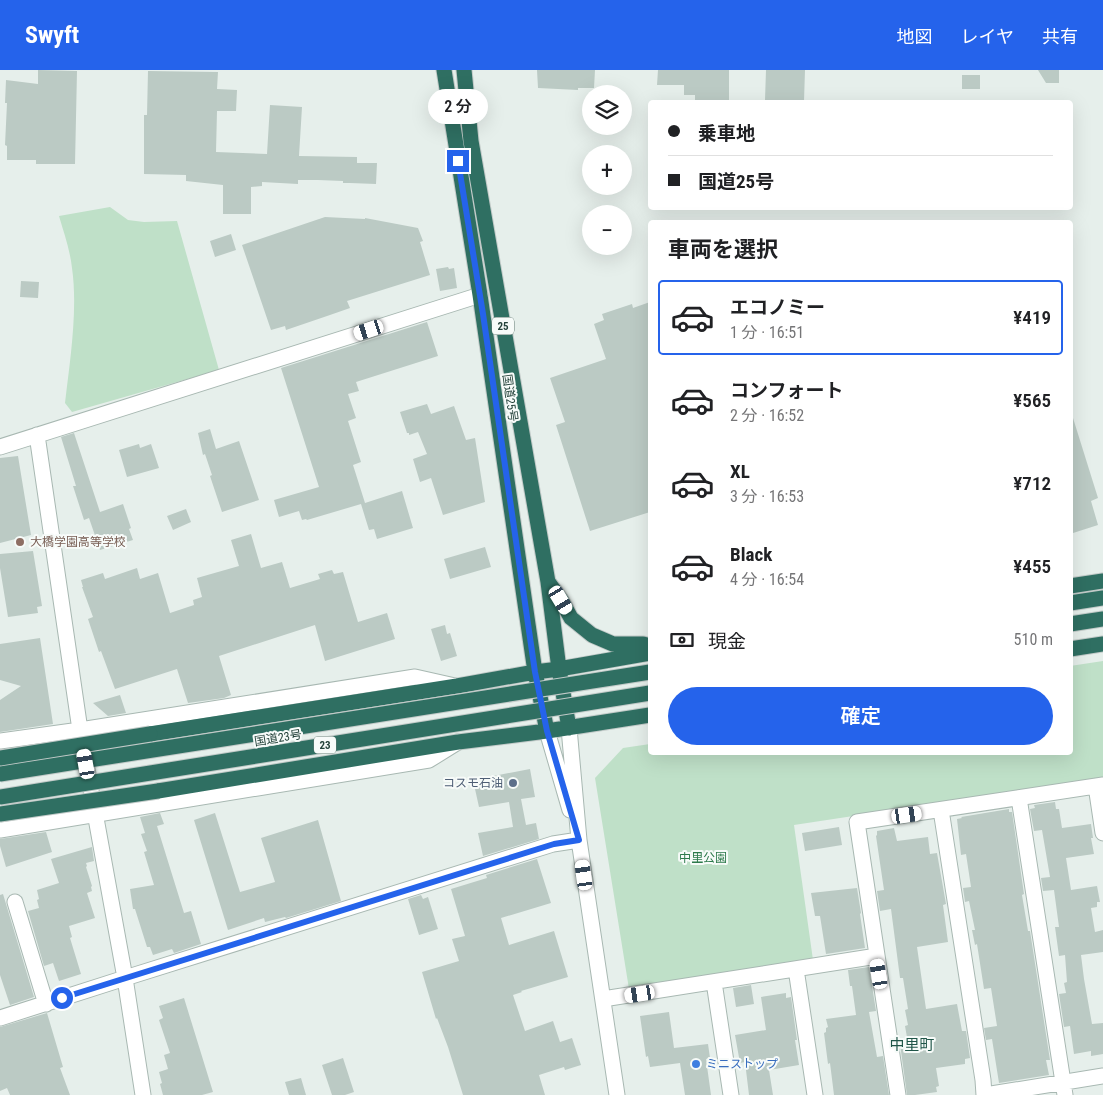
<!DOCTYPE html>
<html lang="ja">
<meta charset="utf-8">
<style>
body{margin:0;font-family:"Roboto Condensed","Noto Sans JP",sans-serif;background:#f6f6f6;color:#202124;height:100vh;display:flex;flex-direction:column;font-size:19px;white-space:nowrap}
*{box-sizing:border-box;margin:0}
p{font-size:16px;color:#757577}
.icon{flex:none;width:28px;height:28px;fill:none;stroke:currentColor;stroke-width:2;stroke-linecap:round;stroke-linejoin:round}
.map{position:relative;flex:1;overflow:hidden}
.details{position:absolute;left:648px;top:150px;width:425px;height:535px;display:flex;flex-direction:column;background:#fff;border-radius:5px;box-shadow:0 5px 20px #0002}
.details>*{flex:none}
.top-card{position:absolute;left:648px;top:30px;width:425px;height:110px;border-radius:5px;box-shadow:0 5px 20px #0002;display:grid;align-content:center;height:110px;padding:0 20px;background:#fff}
.tools{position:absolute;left:582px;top:15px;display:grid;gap:10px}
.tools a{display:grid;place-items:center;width:50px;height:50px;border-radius:50%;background:#fff;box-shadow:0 5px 20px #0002;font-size:25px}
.end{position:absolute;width:22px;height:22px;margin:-11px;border:6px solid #2563eb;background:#fff;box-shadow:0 0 0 2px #fff}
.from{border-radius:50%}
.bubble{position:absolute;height:35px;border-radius:18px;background:#fff;box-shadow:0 5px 20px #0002;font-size:16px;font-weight:600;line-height:35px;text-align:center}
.car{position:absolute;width:15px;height:30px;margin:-15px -8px;border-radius:6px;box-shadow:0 0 4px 1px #0007;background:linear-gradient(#fff 24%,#345 0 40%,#fff 0 76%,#345 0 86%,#fff 0)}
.top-card b{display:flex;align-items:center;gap:18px;height:48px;font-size:19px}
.top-card b+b{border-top:1px solid #e0e0e0}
.top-card i{width:12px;height:12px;background:#202124}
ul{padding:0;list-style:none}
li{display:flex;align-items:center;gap:15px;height:75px;margin:0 10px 8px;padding:0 10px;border:2px solid transparent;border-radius:5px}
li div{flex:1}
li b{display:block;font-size:19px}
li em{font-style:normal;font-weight:600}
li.active{border-color:#2563eb}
li>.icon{width:45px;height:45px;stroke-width:1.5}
h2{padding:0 20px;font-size:22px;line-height:60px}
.pay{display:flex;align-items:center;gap:12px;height:55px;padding:0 20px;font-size:19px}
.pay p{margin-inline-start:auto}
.primary-button{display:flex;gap:10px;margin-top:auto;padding:10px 20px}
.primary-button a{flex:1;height:58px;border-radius:30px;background:#2563eb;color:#fff;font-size:20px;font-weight:600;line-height:58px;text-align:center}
header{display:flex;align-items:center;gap:30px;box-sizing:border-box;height:70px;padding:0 25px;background:#2563eb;color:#fff}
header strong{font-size:24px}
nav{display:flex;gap:28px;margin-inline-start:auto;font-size:18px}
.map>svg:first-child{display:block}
.green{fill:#bfe0c8}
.building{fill:#bbcac4}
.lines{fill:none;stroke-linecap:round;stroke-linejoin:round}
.minor-casing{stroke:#a8b8b2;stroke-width:17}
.highway-casing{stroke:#c2cac8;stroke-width:17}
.minor{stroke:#fff;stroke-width:15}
.highway{stroke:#2f6f62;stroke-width:15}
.highway-bridge-casing{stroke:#c2cac8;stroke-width:17;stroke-linecap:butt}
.highway-bridge{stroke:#2f6f62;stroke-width:15}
.route{stroke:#2563eb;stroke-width:6}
.education-dot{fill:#8d6e63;stroke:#f7fbf9;stroke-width:2}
.service-dot{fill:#5c6f8a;stroke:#f7fbf9;stroke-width:2}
.shop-dot{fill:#3f7fe0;stroke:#f7fbf9;stroke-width:2}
.labels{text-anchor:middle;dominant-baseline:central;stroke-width:4;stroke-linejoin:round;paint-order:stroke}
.shield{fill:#f7fbf9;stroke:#637a73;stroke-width:1}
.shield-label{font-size:11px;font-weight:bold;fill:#24423a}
.street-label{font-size:12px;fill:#24423a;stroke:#f7fbf9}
.education-label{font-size:12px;fill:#785e54;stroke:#f7fbf9;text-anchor:start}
.service-label{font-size:12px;fill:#4e5e75;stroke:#f7fbf9;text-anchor:end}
.park-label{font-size:12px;fill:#2d7a4b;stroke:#f7fbf9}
.shop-label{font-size:12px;fill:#366cbe;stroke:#f7fbf9;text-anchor:start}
.quarter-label{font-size:15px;fill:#1f5548;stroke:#f7fbf9}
</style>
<header>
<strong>Swyft</strong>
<nav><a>地図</a><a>レイヤ</a><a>共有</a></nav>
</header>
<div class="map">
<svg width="1103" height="1025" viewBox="0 0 1103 1025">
<rect width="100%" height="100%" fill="#e6efeb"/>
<!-- green -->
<path class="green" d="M110,137L128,150L144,152L177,151L219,300L72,342L65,333C70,291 78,240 72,198C70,180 64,163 59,146Z
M1103,591V708L794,755L813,890L629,919L595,708L623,678L650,674V682H1070V596Z"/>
<!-- building -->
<path class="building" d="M38,0L77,1L75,94H36V90H7V76L5,75L7,33H5L6,10L38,14Z
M537,0H595L594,18H578V20L538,18Z
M658,0H729V31L695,30V25H684V15H657Z
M766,0H805L804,31L765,30Z
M1038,0H1059V13H1046Z
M148,1L218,2L217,19L237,20L236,41H217L216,82L267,84L270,35L302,37L299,86L357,87V93H377L376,114L350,113H343V111L318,110H298V114L262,112V116L251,117V144H223V115L186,111V105L144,104V45H147Z
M962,5H980V19H962Z
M325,147L365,149V148L418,158L423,171L420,172L430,205L347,231L350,238L330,245L286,260L285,256L271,260L242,175Z
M231,164L236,180L215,187L210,171Z
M448,197L449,199L454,198L457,218L440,221L436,199Z
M21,211L39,212L38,228L20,227Z
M650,232V442L590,461L556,355L565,352L550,308L606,289L594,254L604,250L602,244L632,234L633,238Z
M427,252L438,286L356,312L359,321L348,324L356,348L348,351L361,392L353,395L365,433L402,421L413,458L377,469L374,459L369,460L361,434L307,450L306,449L302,450L299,441L279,447L274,430L319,417L281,298Z
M427,334L431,344L454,336L466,370L475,368L485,432L443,445L431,408L420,412L413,389L427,384L418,362L409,365V363H407L400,342Z
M1073,348L1098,428L1091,431L1098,455L1070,464V349Z
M210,359L216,379L239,371L259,430L222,442L210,406L212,405L205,384L203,385L198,363Z
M74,363L100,442L123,434L131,458L129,459L133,470L100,480L89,448L84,450L73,416H76L61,367Z
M139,374L140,378L151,374L159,398L127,407L119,380Z
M18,386L31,465L0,473V388Z
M186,439L191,452L173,460L167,446Z
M251,464L261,498L282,492L290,518L320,509L318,504L332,500L334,504L343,502L358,552L387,543L395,569L325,591L315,555L219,586L231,625L224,628L188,633L177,599L115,619L101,581L99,582L88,549L93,547L82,517H83L81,510L103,503L105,509L137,498L140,509L158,503L170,543L194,535L193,530L202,527L197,508L239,496L231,470Z
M485,477L491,497L450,509L444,489Z
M33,481L42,536L37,537L38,543L8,547L0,498V484Z
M445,555L447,564L450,563L457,586L441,591L431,559Z
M40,568L53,654L0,662V630L21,616L0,610V574Z
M120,625L126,643L108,646L93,633Z
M530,699L535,727L521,729L526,755L536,753L539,769L483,786L478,763L513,757L509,732L479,737L473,710Z
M1055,732L1056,739H1059L1062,758L1091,754L1093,768H1091L1094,784L1066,788L1071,820L1097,816L1100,832H1097V837L1091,838L1095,862L1103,860V882L1081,885L1084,909L1092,954L1103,953V984L1091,986V981L1074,984L1070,956L1064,957L1059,924L1066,923L1064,913L1067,912L1065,885L1059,886L1055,857H1059L1054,820L1043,821L1041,808L1050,807L1042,760L1034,761L1030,739L1035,738L1034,735Z
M1009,739V742H1012L1024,824L1022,825L1028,861H1030L1050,990H1046L1049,1005L999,1013L992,969L986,970L984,958L997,956L991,918L984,919L977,874L975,875L972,860H975L969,831L965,832L963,818L971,817L966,784L961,785L957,749L962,748L961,747Z
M160,743L164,754L157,756L184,843L191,841L201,874L174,883L172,879L153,885L150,877H147L135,839H133L130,819L154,815L144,782L147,781L141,764L145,763L140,747Z
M215,743L240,822L275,812L261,768L318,750L341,831L286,848L285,847L265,852L264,848L228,860L194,750Z
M839,757L842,775L805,781L802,763Z
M894,758L897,771L928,767L930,784L937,783L946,834L943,835L948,872L917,877L926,939L957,934L962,961H966L970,988L965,989V994L936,998L939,1016L936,1017L937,1022L915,1025H907L900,974L908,973L905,956L908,955L905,940L908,939L903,908H900L891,839L880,841L877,821L884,820L876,766L877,765V761Z
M46,762L52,782L6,797L0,776V769Z
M92,777L94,791L86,793L87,796L86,797L92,816L91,817L92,821L87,823L95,848L69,856L72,867L70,868L81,904L59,911L53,893L44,896L28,841L39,838L37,830L39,829L37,820L59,813L51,789Z
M537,789L551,833L501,848L509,875L554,861L568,907L521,921L522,922L513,925L525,961L553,951L560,972L572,968L581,995L565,1000L564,997L539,1005L545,1025H463L448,977L437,948L436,949L422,902L459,891L452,869L465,866L451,819L487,808L486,805Z
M857,818L861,843L860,844L865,878L826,884L820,846H815L811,823Z
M3,824L34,927L10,935L0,905V825Z
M421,825L423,829L428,827L438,859L419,865L408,829Z
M869,897L876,941L869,942L877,987L883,986L889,1025H834L830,993L828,994L824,963L826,962V958L828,957L826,949L856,945L852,916H850L848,900Z
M751,915L754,934L736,937L733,918Z
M786,923V928L791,927L797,970H795L799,995L769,1000L773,1025H749L745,992L740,993L735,965L766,960L761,927Z
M184,928L213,1022L202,1025H163L160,1014L162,1013L159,1002L168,999L164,985L170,983L159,950L163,948L159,936Z
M669,942L674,978L708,974L710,988L706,989L711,1025H685L680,993L650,997L648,986L646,987L640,946Z
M47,943L63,997L60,998L70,1025H10L7,1018L0,1021V957Z
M343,988L354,1022L345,1025H332L322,995Z
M301,1008L306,1025H289L285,1012Z"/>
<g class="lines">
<!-- minor casing -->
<g class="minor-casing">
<path id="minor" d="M37,365L80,660L125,908L143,1025
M0,377L480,225
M569,658L579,770L617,1025
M547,661L570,740
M0,671L80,660L415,607L455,616
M1096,716L1103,763
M1019,728L1065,1025
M941,740L983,1010L984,1025
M0,760L429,690L458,672
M15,832L46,934
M796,899L815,1025
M714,912L731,1025
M603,929L877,886
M0,948L125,908L553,774L579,770
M898,1025L857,752L1103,715
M985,1025L1103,1006"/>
</g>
<!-- highway casing -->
<g class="highway-casing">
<path id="highway" d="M444,0L480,225L535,602L547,661
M464,0L471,71L548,512L559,599L569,658
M549,513L561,530L571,548L592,565L613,574H643L650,576
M1070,516L1103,511
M1070,533L1103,528
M1070,554L1103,549
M1070,579L1103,574
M150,664L457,616L535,602L559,599L650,583
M158,721L458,672L547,661L650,645"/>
</g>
<!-- minor -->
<use href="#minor" class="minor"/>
<!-- highway -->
<use href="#highway" class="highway"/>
<!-- highway-bridge casing -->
<g class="highway-bridge-casing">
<path id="highway-bridge" d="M0,688L150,664
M0,704L650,602
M0,727L650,623
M0,744L158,721"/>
</g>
<!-- highway-bridge -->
<use href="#highway-bridge" class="highway-bridge"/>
</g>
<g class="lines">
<!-- route -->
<path class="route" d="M62,928L554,774L579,770L547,661L535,602L483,244L458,91"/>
</g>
<!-- markers -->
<circle class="education-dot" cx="20" cy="472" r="5"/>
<circle class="service-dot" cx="513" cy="713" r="5"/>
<circle class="shop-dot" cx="696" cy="994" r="5"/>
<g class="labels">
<!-- shield labels -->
<g class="shield">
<rect x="492" y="247.5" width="22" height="17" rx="4"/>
<rect x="314" y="666.5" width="22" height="17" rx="4"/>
</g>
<g class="shield-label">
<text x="503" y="256">25</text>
<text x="325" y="675">23</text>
</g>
<!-- street labels -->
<g class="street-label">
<text transform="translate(510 328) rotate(82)">国道25号</text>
<text transform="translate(278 668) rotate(-9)">国道23号</text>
</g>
<!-- education labels -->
<g class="education-label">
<text x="30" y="472">大橋学園高等学校</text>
</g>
<!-- service labels -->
<g class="service-label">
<text x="503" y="713">コスモ石油</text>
</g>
<!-- park labels -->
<g class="park-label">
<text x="703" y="788">中里公園</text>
</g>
<!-- shop labels -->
<g class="shop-label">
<text x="706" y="994">ミニストップ</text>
</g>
<!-- quarter labels -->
<g class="quarter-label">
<text x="912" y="975">中里町</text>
</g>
</g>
</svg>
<div class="tools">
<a><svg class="icon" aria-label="layers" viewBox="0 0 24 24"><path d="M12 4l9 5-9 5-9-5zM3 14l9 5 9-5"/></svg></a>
<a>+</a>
<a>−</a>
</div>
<i class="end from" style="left:62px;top:928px"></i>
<i class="end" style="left:458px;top:91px"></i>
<div class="bubble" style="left:428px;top:19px;width:60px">2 分</div>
<i class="car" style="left:369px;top:260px;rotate:252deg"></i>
<i class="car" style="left:561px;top:530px;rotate:149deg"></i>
<i class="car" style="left:86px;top:694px;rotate:350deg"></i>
<i class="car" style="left:907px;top:745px;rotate:82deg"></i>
<i class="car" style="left:584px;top:805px;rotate:352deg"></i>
<i class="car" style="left:879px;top:904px;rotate:351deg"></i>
<i class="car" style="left:640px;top:924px;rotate:261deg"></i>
<div class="top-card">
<b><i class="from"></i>乗車地</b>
<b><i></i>国道25号</b>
</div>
<section class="details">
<h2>車両を選択</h2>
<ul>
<li class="active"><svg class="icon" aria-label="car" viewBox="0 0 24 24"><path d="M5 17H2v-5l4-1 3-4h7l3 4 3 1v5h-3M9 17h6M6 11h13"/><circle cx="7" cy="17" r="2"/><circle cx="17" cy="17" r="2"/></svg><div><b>エコノミー</b><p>1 分 · 16:51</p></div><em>¥419</em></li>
<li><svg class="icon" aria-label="car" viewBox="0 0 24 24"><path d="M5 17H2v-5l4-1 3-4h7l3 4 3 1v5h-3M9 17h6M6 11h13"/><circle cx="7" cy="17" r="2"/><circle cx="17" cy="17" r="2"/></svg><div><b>コンフォート</b><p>2 分 · 16:52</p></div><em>¥565</em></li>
<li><svg class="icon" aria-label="car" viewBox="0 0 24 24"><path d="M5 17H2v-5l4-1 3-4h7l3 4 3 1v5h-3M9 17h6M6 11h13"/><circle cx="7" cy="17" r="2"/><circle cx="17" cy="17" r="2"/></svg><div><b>XL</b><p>3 分 · 16:53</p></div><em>¥712</em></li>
<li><svg class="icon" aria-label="car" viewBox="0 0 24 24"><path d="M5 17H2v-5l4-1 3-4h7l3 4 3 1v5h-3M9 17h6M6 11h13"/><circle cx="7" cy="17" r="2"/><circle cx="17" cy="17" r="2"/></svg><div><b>Black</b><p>4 分 · 16:54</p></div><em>¥455</em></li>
</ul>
<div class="pay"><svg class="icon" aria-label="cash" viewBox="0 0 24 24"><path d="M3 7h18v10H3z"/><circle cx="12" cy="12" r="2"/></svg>現金<p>510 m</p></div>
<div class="primary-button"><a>確定</a></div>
</section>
</div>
